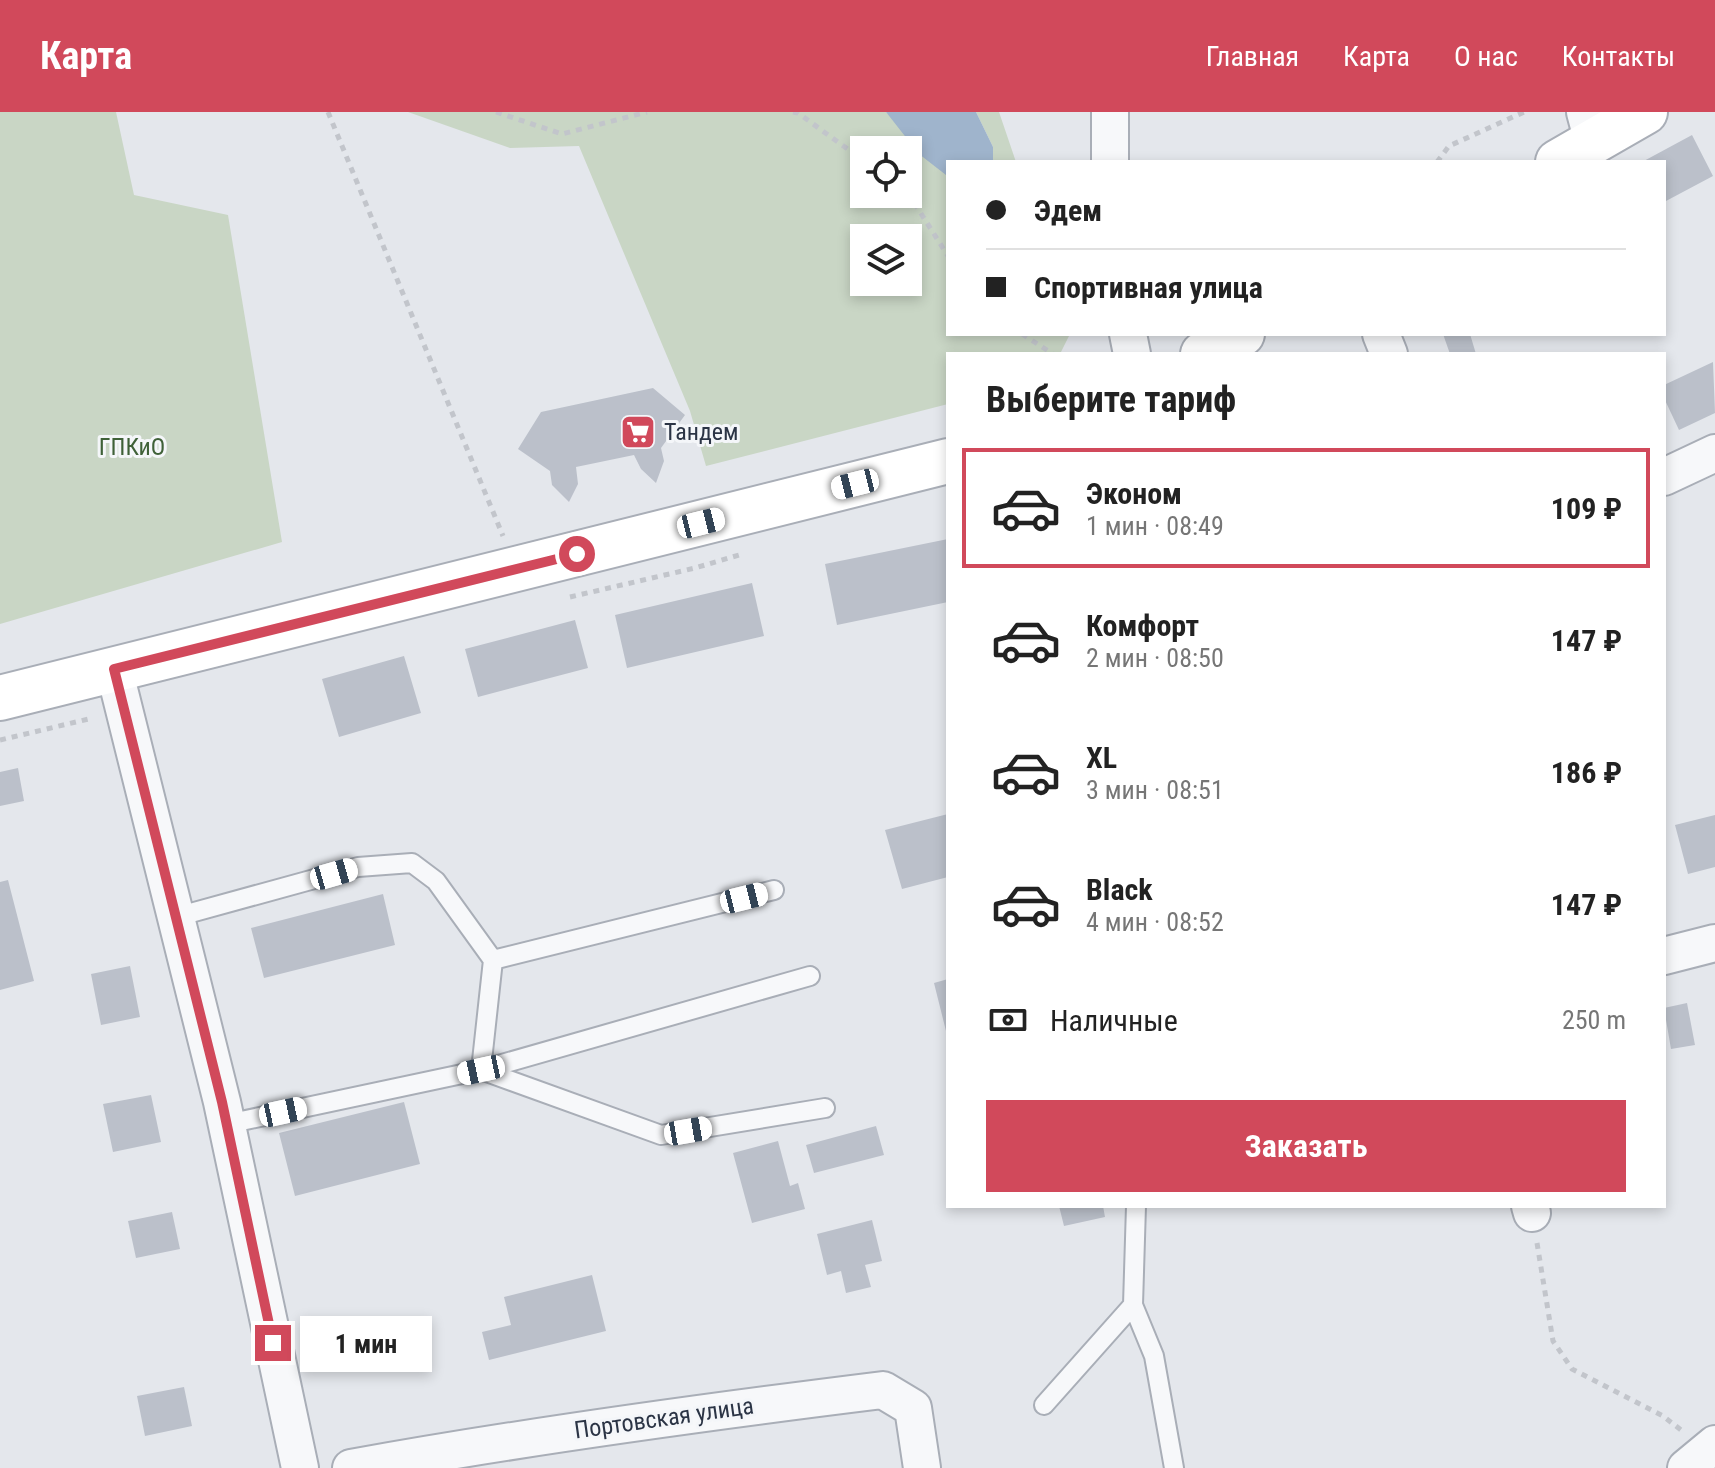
<!DOCTYPE html>
<html lang="ru">
<meta charset="utf-8">
<style>
body{margin:0;font-family:"Roboto Condensed",sans-serif;background:#f6f6f6;color:#222;height:100vh;display:flex;flex-direction:column;font-size:30px;white-space:nowrap}
*{box-sizing:border-box;margin:0}
p{font-size:26px;color:#767676}
.icon{flex:none;width:44px;height:44px;fill:none;stroke:currentColor;stroke-width:2;stroke-linecap:round;stroke-linejoin:round}
.map{position:relative;flex:1;overflow:hidden}
.panel{position:absolute;left:946px;top:240px;width:720px;height:856px;display:flex;flex-direction:column;background:#fff;border-radius:0px;box-shadow:0 4px 12px #0003}
.panel>*{flex:none}
.banner{position:absolute;left:946px;top:48px;width:720px;height:176px;border-radius:0px;box-shadow:0 4px 12px #0003;display:grid;align-content:center;height:176px;padding:0 40px;background:#fff}
.controls{position:absolute;left:850px;top:24px;display:grid;gap:16px}
.controls a{display:grid;place-items:center;width:72px;height:72px;border-radius:0px;background:#fff;box-shadow:0 4px 12px #0003;font-size:40px}
.end{position:absolute;width:36px;height:36px;margin:-18px;border:10px solid #d1495b;background:#fff;box-shadow:0 0 0 4px #fff}
.from{border-radius:50%}
.bubble{position:absolute;height:56px;border-radius:0px;background:#fff;box-shadow:0 4px 12px #0003;font-size:26px;font-weight:700;line-height:56px;text-align:center}
.car{position:absolute;width:24px;height:48px;margin:-24px -12px;border-radius:10px;box-shadow:0 0 6px 2px #0007;background:linear-gradient(#fff 24%,#345 0 40%,#fff 0 76%,#345 0 86%,#fff 0)}
.banner b{display:flex;align-items:center;gap:28px;height:76px;font-size:30px}
.banner b+b{border-top:2px solid #e0e0e0}
.banner i{width:20px;height:20px;background:#222}
ul{padding:0;list-style:none}
li{display:flex;align-items:center;gap:24px;height:120px;margin:0 16px 12px;padding:0 24px;border:4px solid transparent;border-radius:0px}
li div{flex:1}
li b{display:block;font-size:30px}
li em{font-style:normal;font-weight:700}
li.current{border-color:#d1495b}
li>.icon{width:72px;height:72px;stroke-width:1.5}
h2{padding:0 40px;font-size:36px;line-height:96px}
.pay{display:flex;align-items:center;gap:20px;height:88px;padding:0 40px;font-size:30px}
.pay p{margin-inline-start:auto}
.button{display:flex;gap:16px;margin-top:auto;padding:16px 40px}
.button a{flex:1;height:92px;border-radius:0px;background:#d1495b;color:#fff;font-size:32px;font-weight:700;line-height:92px;text-align:center}
header{display:flex;align-items:center;gap:48px;box-sizing:border-box;height:112px;padding:0 40px;background:#d1495b;color:#fff}
header strong{font-size:38px}
nav{display:flex;gap:44px;margin-inline-start:auto;font-size:28px}
.map>svg:first-child{display:block}
.green{fill:#c9d6c5;fill-rule:evenodd}
.water{fill:#9fb4cc}
.building{fill:#bbc0ca}
.lines{fill:none;stroke-linecap:round;stroke-linejoin:round}
.lane-casing{stroke:#a9aeb7;stroke-width:22}
.street-casing{stroke:#a9aeb7;stroke-width:40}
.secondary-casing{stroke:#a9aeb7;stroke-width:48}
.path{stroke:#c2c5cb;stroke-width:5;stroke-dasharray:6 6;stroke-linecap:butt}
.lane{stroke:#f7f8fa;stroke-width:18}
.street{stroke:#f7f8fa;stroke-width:36}
.secondary{stroke:#fff;stroke-width:44}
.route{stroke:#d1495b;stroke-width:10}
.labels{text-anchor:middle;dominant-baseline:central;stroke-width:6;stroke-linejoin:round;paint-order:stroke}
.poi-label{font-size:24px;fill:#2b3445;stroke:#f4f6f9;text-anchor:start}
.park-label{font-size:24px;fill:#3f6138;stroke:#f4f6f9}
.street-label{font-size:24px;fill:#2b3445;stroke:#f4f6f9}
</style>
<header>
<strong>Карта</strong>
<nav><a>Главная</a><a>Карта</a><a>О нас</a><a>Контакты</a></nav>
</header>
<div class="map">
<svg width="1715" height="1356" viewBox="0 0 1715 1356">
<rect width="100%" height="100%" fill="#e4e7ec"/>
<!-- green -->
<path class="green" d="M0,0H116L134,83L228,103L282,430L0,512Z
M408,0H886L948,63V222H1070L1060,242H948V292L706,354L690,299L579,34L510,36ZM864,38H908V82H864ZM864,126H908V170H864Z
M976,0H999L1016,50H993V35Z"/>
<!-- water -->
<path class="water" d="M886,0H976L993,35V50H948V63H946L919,42Z"/>
<!-- building -->
<path class="building" d="M1692,23L1713,64L1666,89L1664,50H1642Z
M1443,222H1470L1476,242H1450Z
M1713,250L1715,301L1679,318L1664,286V273Z
M653,276L685,303L661,336L664,349L656,371L641,357L634,343L576,355L578,372L569,390L552,373L550,359L518,337L541,300Z
M948,427V490L837,513L825,452Z
M752,471L764,524L627,556L615,503Z
M575,508L588,556L478,585L465,537Z
M404,544L421,601L339,625L322,567Z
M18,656L24,689L0,694V660Z
M948,702V765L902,777L885,718Z
M1715,703V755L1688,762L1675,713Z
M8,768L34,869L0,878V770Z
M383,782L395,833L264,866L251,816Z
M130,854L140,905L101,913L91,862Z
M948,867V923H947L934,871Z
M1687,891L1695,933L1671,937L1664,896Z
M151,983L161,1030L113,1040L103,992Z
M404,990L420,1052L295,1084L279,1021Z
M876,1014L884,1043L814,1061L806,1033Z
M778,1029L790,1074L798,1071L805,1097L752,1111L733,1041Z
M1059,1094H1103L1105,1105L1064,1114Z
M172,1100L180,1137L136,1146L128,1109Z
M872,1108L882,1149L865,1153L871,1175L846,1181L841,1159L827,1163L817,1122Z
M592,1163L606,1219L489,1248L482,1220L511,1213L504,1185Z
M184,1275L192,1314L145,1324L137,1284Z"/>
<g class="lines">
<!-- lane casing -->
<g class="lane-casing">
<path id="lane" d="M774,778L493,848L481,958L810,864
M176,805L358,755L412,751L436,769L493,848
M227,1012L481,958L661,1023L825,996
M1133,1193L1154,1244L1174,1356
M1044,1293L1133,1193L1136,1094"/>
</g>
<!-- street casing -->
<g class="street-casing">
<path id="street" d="M1110,0V50
M1585,0L1593,30
M1128,222L1132,242
M1381,222L1389,242
M1664,365L1715,341
M114,557L222,990L300,1356
M1664,844L1715,831
M1530,1094L1532,1101
M351,1356C527,1324 705,1300 883,1278L913,1296L922,1356
M1686,1356L1715,1332"/>
</g>
<!-- secondary casing -->
<g class="secondary-casing">
<path id="secondary" d="M1558,50L1645,0
M1203,242L1242,222
M0,586L948,349"/>
</g>
<!-- path -->
<path class="path" d="M328,0L503,424
M496,0L562,22L647,0
M793,0L798,1L864,49
M1437,50L1449,34L1524,0
M908,81L948,144
M1022,222L1053,242
M570,485L695,456L739,443
M0,628L93,606
M1537,1131L1553,1229L1572,1257L1663,1304L1681,1318"/>
<!-- lane -->
<use href="#lane" class="lane"/>
<!-- street -->
<use href="#street" class="street"/>
<!-- secondary -->
<use href="#secondary" class="secondary"/>
</g>
<g class="lines">
<!-- route -->
<path class="route" d="M273,1231L222,990L114,557L577,442"/>
</g>
<!-- icons -->
<defs>
<g id="supermarket-square" transform="scale(1.8)"><rect x="-9" y="-9" width="18" height="18" rx="4" fill="#d1495b" stroke="#f4f6f9"/><path d="M-6-5.5h2.5l.6 2H6L4.5 2H-2.5L-4.4-4H-6ZM-1.5 3.2a1.3 1.3 0 1 0 .1 0ZM3 3.2a1.3 1.3 0 1 0 .1 0Z" fill="#fff"/></g>
</defs>
<g fill-rule="evenodd">
<use href="#supermarket-square" x="638" y="320"/>
</g>
<g class="labels">
<!-- poi labels -->
<g class="poi-label">
<text x="664" y="320">Тандем</text>
</g>
<!-- park labels -->
<g class="park-label">
<text x="132" y="335">ГПКиО</text>
</g>
<!-- street labels -->
<g class="street-label">
<text transform="translate(664 1306) rotate(-8)">Портовская улица</text>
</g>
</g>
</svg>
<div class="controls">
<a><svg class="icon" aria-label="locate" viewBox="0 0 24 24"><circle cx="12" cy="12" r="6"/><path d="M12 2v4M12 18v4M2 12h4M18 12h4"/></svg></a>
<a><svg class="icon" aria-label="layers" viewBox="0 0 24 24"><path d="M12 4l9 5-9 5-9-5zM3 14l9 5 9-5"/></svg></a>
</div>
<i class="end from" style="left:577px;top:442px"></i>
<i class="end" style="left:273px;top:1231px"></i>
<div class="bubble" style="left:300px;top:1204px;width:132px">1 мин</div>
<i class="car" style="left:855px;top:372px;rotate:256deg"></i>
<i class="car" style="left:701px;top:411px;rotate:76deg"></i>
<i class="car" style="left:334px;top:762px;rotate:74deg"></i>
<i class="car" style="left:744px;top:786px;rotate:76deg"></i>
<i class="car" style="left:481px;top:958px;rotate:258deg"></i>
<i class="car" style="left:283px;top:1000px;rotate:78deg"></i>
<i class="car" style="left:688px;top:1019px;rotate:80deg"></i>
<div class="banner">
<b><i class="from"></i>Эдем</b>
<b><i></i>Спортивная улица</b>
</div>
<section class="panel">
<h2>Выберите тариф</h2>
<ul>
<li class="current"><svg class="icon" aria-label="car" viewBox="0 0 24 24"><path d="M5 17H2v-5l4-1 3-4h7l3 4 3 1v5h-3M9 17h6M6 11h13"/><circle cx="7" cy="17" r="2"/><circle cx="17" cy="17" r="2"/></svg><div><b>Эконом</b><p>1 мин · 08:49</p></div><em>109 ₽</em></li>
<li><svg class="icon" aria-label="car" viewBox="0 0 24 24"><path d="M5 17H2v-5l4-1 3-4h7l3 4 3 1v5h-3M9 17h6M6 11h13"/><circle cx="7" cy="17" r="2"/><circle cx="17" cy="17" r="2"/></svg><div><b>Комфорт</b><p>2 мин · 08:50</p></div><em>147 ₽</em></li>
<li><svg class="icon" aria-label="car" viewBox="0 0 24 24"><path d="M5 17H2v-5l4-1 3-4h7l3 4 3 1v5h-3M9 17h6M6 11h13"/><circle cx="7" cy="17" r="2"/><circle cx="17" cy="17" r="2"/></svg><div><b>XL</b><p>3 мин · 08:51</p></div><em>186 ₽</em></li>
<li><svg class="icon" aria-label="car" viewBox="0 0 24 24"><path d="M5 17H2v-5l4-1 3-4h7l3 4 3 1v5h-3M9 17h6M6 11h13"/><circle cx="7" cy="17" r="2"/><circle cx="17" cy="17" r="2"/></svg><div><b>Black</b><p>4 мин · 08:52</p></div><em>147 ₽</em></li>
</ul>
<div class="pay"><svg class="icon" aria-label="cash" viewBox="0 0 24 24"><path d="M3 7h18v10H3z"/><circle cx="12" cy="12" r="2"/></svg>Наличные<p>250 m</p></div>
<div class="button"><a>Заказать</a></div>
</section>
</div>
